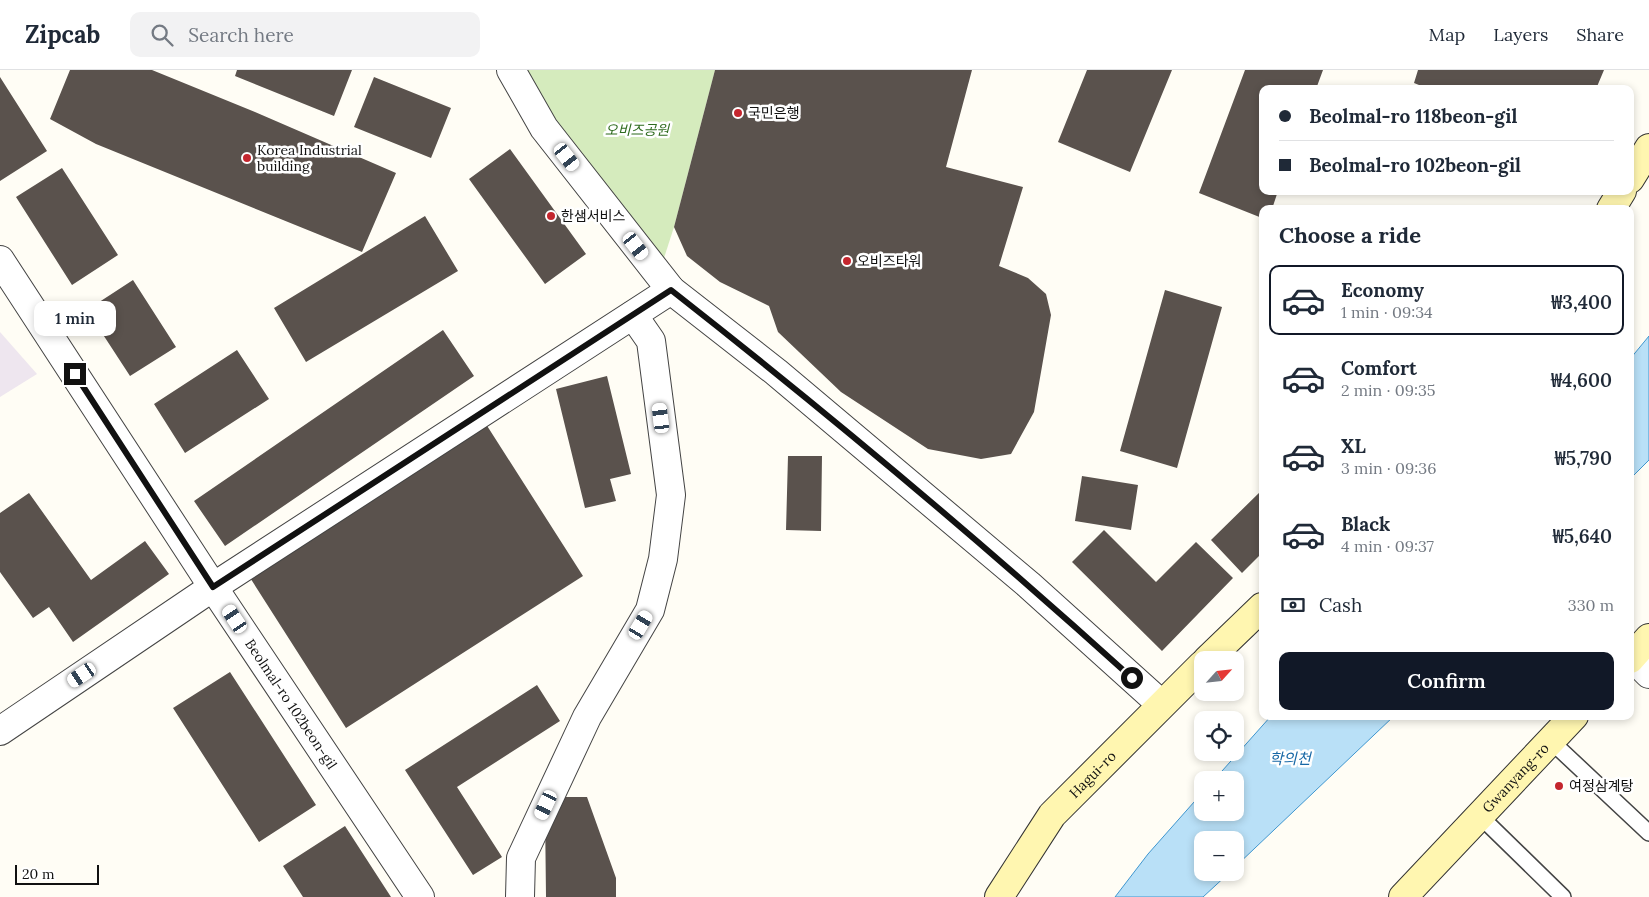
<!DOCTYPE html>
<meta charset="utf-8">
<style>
body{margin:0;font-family:Lora,"Noto Sans KR",serif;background:#f2f2f3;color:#1f2937;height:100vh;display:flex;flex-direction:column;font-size:19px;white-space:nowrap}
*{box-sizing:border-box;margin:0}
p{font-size:16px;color:#747a83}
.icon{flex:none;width:28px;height:28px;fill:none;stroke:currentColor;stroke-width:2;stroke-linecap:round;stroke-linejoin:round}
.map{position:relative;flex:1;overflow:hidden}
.panel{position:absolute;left:1259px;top:135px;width:375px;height:515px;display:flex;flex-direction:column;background:#fff;border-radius:10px;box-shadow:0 2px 8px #0003}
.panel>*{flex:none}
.hud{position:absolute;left:1259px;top:15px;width:375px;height:110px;border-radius:10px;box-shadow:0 2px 8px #0003;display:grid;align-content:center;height:110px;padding:0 20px;background:#fff}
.needle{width:32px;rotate:63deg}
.controls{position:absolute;left:1194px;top:581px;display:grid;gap:10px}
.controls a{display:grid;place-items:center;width:50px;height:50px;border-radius:10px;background:#fff;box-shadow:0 2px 8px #0003;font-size:25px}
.scale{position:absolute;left:15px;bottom:12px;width:84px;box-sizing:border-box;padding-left:5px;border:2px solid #111;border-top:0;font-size:14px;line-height:18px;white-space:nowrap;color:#111;-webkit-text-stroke:4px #fff;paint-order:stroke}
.end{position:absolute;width:22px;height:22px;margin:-11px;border:6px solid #111;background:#fff;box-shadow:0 0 0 2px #fff}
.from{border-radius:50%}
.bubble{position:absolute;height:35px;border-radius:10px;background:#fff;box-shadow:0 2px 8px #0003;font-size:16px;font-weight:600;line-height:35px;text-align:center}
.car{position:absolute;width:15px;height:30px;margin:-15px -8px;border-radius:6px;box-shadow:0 0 4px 1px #0007;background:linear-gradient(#fff 24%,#345 0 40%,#fff 0 76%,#345 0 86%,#fff 0)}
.hud b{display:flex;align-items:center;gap:18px;height:48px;font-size:19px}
.hud b+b{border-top:1px solid #e0e1e3}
.hud i{width:12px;height:12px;background:#1f2937}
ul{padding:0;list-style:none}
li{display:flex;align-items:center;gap:15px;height:70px;margin:0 10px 8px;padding:0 10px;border:2px solid transparent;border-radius:10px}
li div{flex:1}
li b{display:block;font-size:19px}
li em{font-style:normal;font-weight:600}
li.current{border-color:#111827}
li>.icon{width:45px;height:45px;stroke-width:1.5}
h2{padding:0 20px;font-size:22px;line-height:60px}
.pay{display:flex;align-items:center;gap:12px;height:55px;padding:0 20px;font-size:19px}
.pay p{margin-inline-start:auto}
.action{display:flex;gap:10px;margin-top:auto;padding:10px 20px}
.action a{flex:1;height:58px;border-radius:10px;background:#111827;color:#fff;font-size:20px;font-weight:600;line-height:58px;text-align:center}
header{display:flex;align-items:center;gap:30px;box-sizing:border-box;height:70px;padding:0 25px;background:#fff;border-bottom:1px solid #e0e1e3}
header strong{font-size:24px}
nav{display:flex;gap:28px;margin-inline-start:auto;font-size:18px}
.search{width:350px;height:45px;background:#f2f2f3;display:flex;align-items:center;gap:12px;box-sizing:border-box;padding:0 18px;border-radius:10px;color:#747a83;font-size:19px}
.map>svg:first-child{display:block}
.industrial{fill:#eee6ef}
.green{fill:#d5ebbd}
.water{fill:#b9e0f7;stroke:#3f96cf}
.building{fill:#5a524d}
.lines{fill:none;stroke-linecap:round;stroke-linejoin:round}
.lane-casing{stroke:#444;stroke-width:18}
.street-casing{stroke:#444;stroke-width:30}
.secondary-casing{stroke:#333;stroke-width:30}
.lane{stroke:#fff;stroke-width:15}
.street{stroke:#fff;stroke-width:28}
.secondary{stroke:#fff6b0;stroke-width:28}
.route{stroke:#111;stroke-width:6}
.poi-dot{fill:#c4262e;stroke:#fff;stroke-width:2}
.labels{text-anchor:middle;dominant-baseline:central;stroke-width:5;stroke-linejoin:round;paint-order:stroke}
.poi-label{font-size:14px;fill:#111;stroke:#fff;text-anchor:start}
.park-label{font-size:14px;font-style:italic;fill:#2f6b1f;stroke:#fff}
.street-label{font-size:14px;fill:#111;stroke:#fff}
.water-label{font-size:15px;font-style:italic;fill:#1768a6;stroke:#fff}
</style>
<header>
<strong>Zipcab</strong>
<div class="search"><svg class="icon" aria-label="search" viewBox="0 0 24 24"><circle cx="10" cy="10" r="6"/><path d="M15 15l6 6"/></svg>Search here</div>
<nav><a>Map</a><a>Layers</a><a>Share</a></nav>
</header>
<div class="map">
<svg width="1649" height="827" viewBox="0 0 1649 827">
<rect width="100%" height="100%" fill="#fffdf5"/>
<!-- industrial -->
<path class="industrial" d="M0,262L37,304L0,327Z"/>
<!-- green -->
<path class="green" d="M522,0H715L674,157L664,188L636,166Z"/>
<!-- water -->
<path class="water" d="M1649,266V390L1630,409V289Z
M1271,646H1394L1235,797V770H1202V802L1229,803L1203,827H1115L1148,784L1202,723V742H1235V710H1214Z"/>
<!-- building -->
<path class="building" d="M70,0H152L255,42L396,103L362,182L96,74L50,49Z
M237,0H352L334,46L235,6Z
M715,0H972L946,97L1023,117L999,196L1028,208L1046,224L1051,245L1034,342L1011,384L981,389L928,379L841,322L778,262L769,236L720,212L687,186L674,157Z
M1087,0H1172L1130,102L1058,72Z
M1245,0H1323L1316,19H1262V121H1278L1272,139H1262V148L1199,123Z
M1418,0H1604L1596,19H1429L1414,13Z
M0,7L47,81L0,111Z
M374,7L451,38L431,88L354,57Z
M510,79L586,184L545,214L469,109Z
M62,98L118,185L72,215L16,127Z
M425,146L458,201L306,292L274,238Z
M133,210L176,277L130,306L87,240Z
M1165,220L1222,237L1177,398L1120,381Z
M443,260L474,306L225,476L194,431Z
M237,280L269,329L185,383L154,334Z
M607,306L631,404L610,409L616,431L585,438L556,319Z
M484,351L583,506L346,658L247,503Z
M788,386H822L821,461L786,460Z
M1082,406L1138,415L1131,460L1075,451Z
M1262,420V483L1242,503L1211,470Z
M29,423L91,510L145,471L169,504L73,572L49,537L33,548L0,502V443Z
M1104,460L1156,512L1196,472L1233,508L1162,581L1072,492Z
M230,602L316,735L259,772L173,638Z
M537,615L560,651L457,717L502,787L473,805L405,700Z
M553,727H587L616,808V827H546L545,741Z
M345,756L391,827H303L283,796Z"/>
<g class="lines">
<!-- lane casing -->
<g class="lane-casing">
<path id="lane" d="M1551,671L1649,763
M1480,746L1563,827"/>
</g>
<!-- street casing -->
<g class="street-casing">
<g id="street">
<path d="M511,0L544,58L671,220L776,302L1029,515L1161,634"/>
<path id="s1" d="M0,190L213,517L420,827"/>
<path d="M1632,587L1649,604"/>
<path d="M0,661L213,517L671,220"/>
<path d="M520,827L521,788L587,647L650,540L663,489L671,425L651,271L633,245"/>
</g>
</g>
<!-- secondary casing -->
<g class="secondary-casing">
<g id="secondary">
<path d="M1630,109L1649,78"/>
<path d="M1611,139L1622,121"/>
<path d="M1630,589L1649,568"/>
<path d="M1207,590L1262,537"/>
<path id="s2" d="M999,827L1052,745L1202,595"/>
<path id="s3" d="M1403,827L1574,646"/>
</g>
</g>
<!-- lane -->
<use href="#lane" class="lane"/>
<!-- street -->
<use href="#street" class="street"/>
<!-- secondary -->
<use href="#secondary" class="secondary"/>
</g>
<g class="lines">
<!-- route -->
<path class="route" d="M75,304L213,517L671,220C829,344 983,473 1132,608"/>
</g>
<!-- markers -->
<g class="poi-dot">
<circle cx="738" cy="43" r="5"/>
<circle cx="247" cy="88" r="5"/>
<circle cx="551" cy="146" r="5"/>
<circle cx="847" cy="191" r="5"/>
<circle cx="1559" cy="716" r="5"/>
</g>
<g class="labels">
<!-- poi labels -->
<g class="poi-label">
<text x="748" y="43">국민은행</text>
<text x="257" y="80">Korea Industrial<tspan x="257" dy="16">building</tspan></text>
<text x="561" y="146">한샘서비스</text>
<text x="857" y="191">오비즈타워</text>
<text x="1569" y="716">여정삼계탕</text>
</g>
<!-- park labels -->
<g class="park-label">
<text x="637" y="60">오비즈공원</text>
</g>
<!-- street labels -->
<g class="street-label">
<text stroke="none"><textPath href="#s1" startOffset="531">Beolmal-ro 102beon-gil</textPath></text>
<text stroke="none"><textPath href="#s2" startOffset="155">Hagui-ro</textPath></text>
<text stroke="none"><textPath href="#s3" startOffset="164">Gwanyang-ro</textPath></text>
</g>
<!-- water labels -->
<g class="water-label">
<text x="1290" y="688">학의천</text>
</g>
</g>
</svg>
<div class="controls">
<a><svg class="needle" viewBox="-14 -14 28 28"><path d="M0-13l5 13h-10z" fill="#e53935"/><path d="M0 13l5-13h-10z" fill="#747a83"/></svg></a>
<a><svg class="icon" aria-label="locate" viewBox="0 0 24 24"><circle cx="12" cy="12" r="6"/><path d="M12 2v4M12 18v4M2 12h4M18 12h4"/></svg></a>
<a>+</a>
<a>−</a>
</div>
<div class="scale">20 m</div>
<i class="end from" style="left:1132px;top:608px"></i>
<i class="end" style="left:75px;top:304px"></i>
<div class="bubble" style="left:34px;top:231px;width:82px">1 min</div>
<i class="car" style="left:567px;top:87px;rotate:142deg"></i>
<i class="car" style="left:636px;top:176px;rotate:142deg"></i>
<i class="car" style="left:661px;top:348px;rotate:353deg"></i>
<i class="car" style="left:235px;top:549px;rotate:326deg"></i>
<i class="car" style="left:641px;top:555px;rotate:31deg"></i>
<i class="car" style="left:82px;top:605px;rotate:236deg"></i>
<i class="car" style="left:546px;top:735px;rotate:205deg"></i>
<div class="hud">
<b><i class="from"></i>Beolmal-ro 118beon-gil</b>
<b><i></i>Beolmal-ro 102beon-gil</b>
</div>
<section class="panel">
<h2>Choose a ride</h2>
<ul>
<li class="current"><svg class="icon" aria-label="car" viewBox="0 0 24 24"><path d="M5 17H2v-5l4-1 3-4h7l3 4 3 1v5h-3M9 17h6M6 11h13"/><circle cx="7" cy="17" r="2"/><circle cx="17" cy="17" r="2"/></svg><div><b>Economy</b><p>1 min · 09:34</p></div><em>₩3,400</em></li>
<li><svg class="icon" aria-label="car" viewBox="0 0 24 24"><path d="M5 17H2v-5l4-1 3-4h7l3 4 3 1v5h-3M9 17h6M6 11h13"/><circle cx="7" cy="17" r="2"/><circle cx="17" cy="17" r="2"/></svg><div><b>Comfort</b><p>2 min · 09:35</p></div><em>₩4,600</em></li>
<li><svg class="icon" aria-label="car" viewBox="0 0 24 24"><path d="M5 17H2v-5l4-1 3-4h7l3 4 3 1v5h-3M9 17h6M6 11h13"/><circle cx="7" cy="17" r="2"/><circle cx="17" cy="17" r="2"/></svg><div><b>XL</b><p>3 min · 09:36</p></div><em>₩5,790</em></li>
<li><svg class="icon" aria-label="car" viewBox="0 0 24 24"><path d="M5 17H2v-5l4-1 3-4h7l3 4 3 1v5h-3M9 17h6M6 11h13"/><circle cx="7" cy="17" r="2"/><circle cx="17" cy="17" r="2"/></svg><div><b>Black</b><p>4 min · 09:37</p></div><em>₩5,640</em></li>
</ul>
<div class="pay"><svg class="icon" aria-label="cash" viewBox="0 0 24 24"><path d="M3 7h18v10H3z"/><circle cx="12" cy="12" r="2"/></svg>Cash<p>330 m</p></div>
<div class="action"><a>Confirm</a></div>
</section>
</div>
